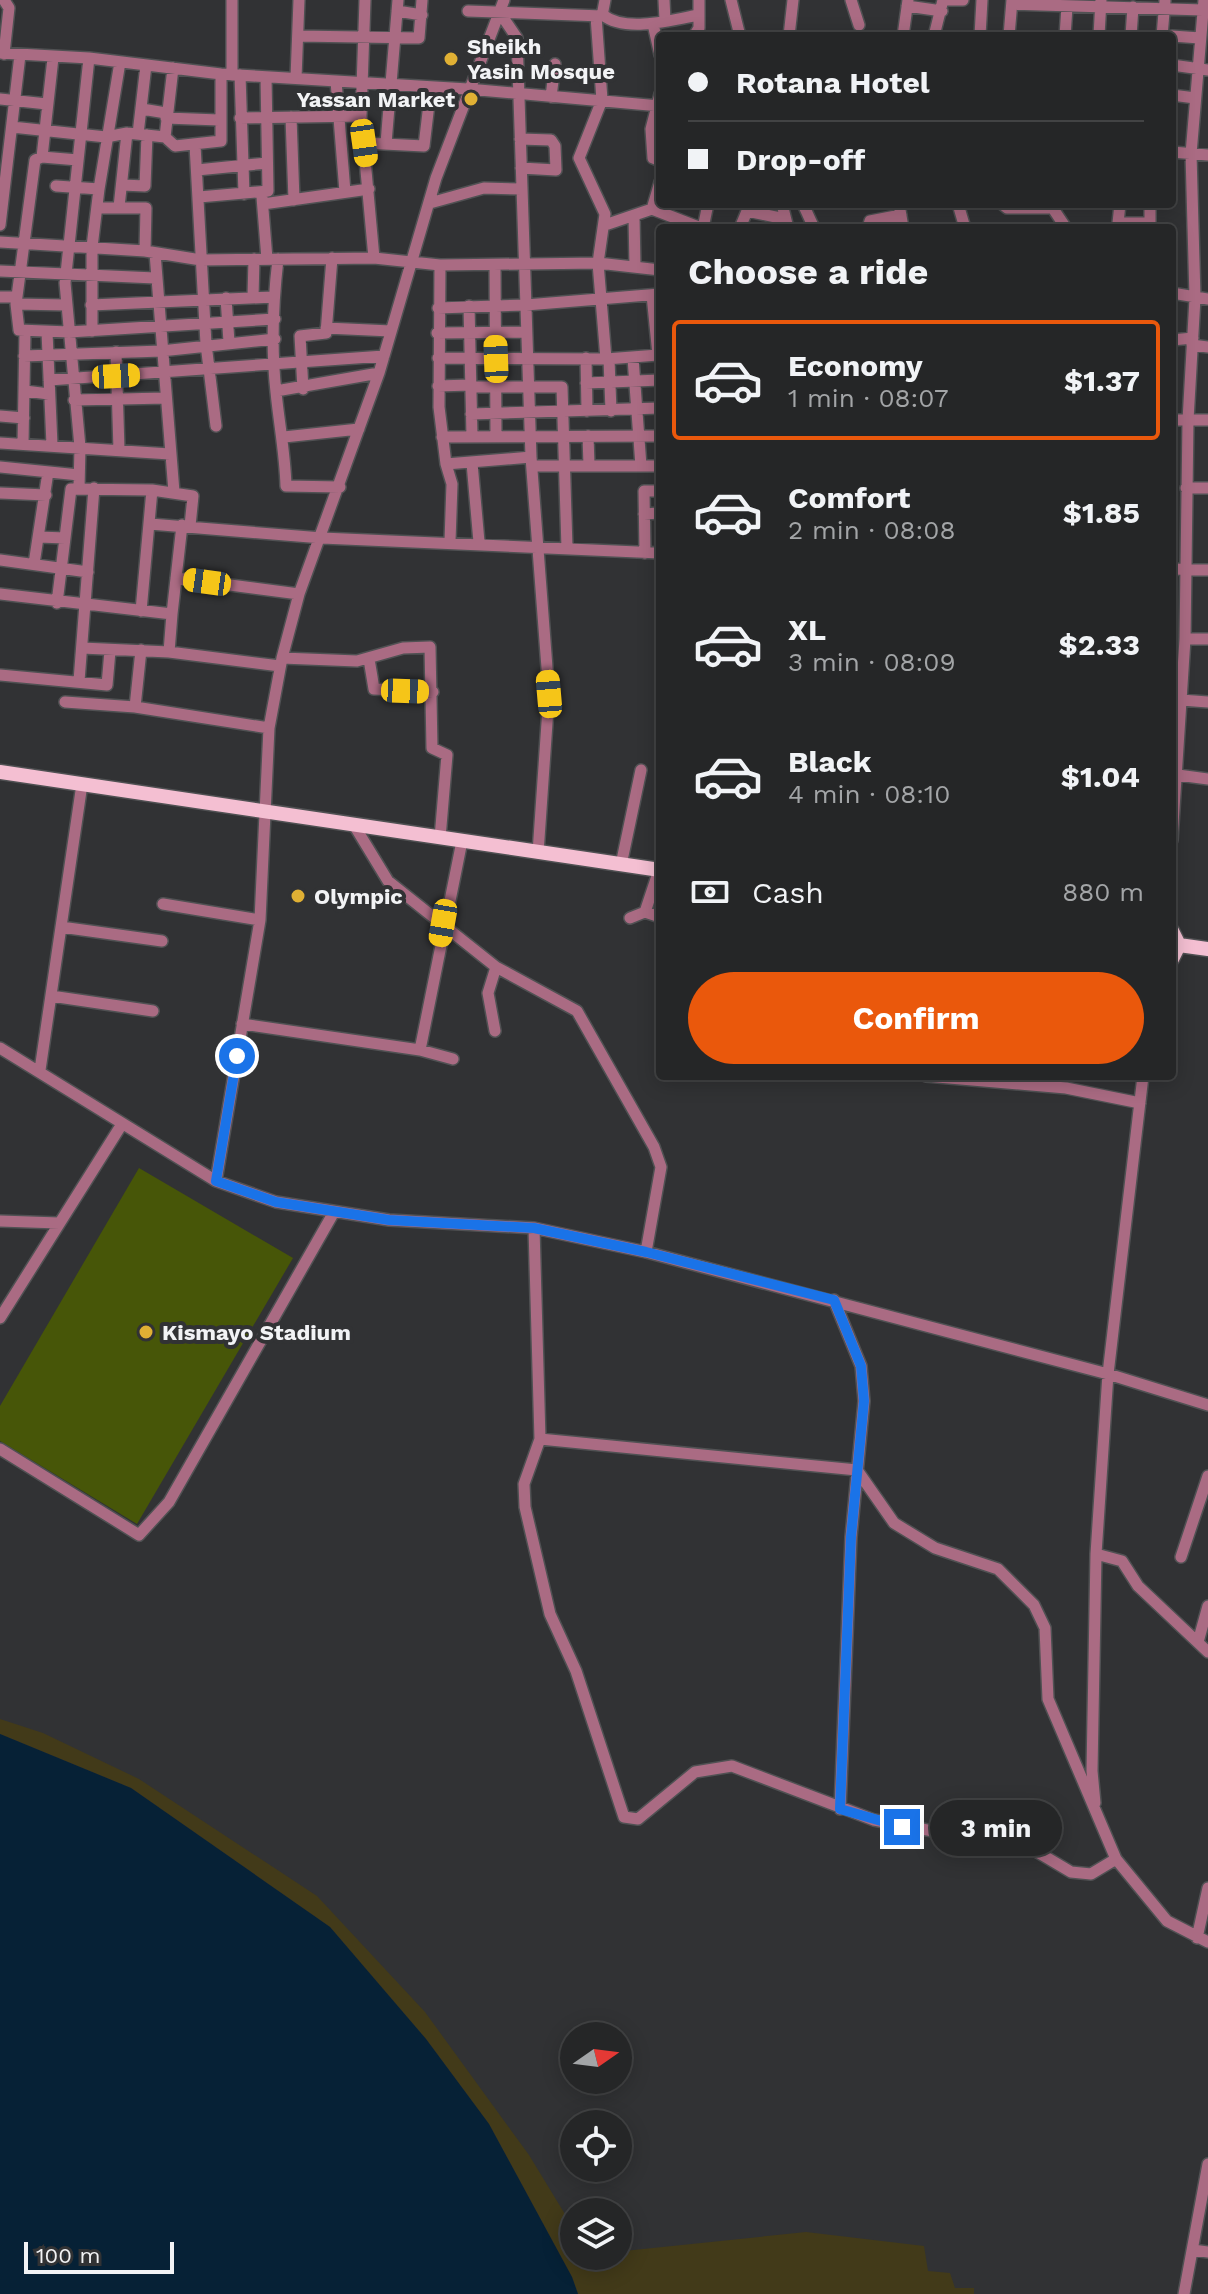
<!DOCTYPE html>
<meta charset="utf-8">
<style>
body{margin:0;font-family:"Work Sans",sans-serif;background:#313233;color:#f1f3f6;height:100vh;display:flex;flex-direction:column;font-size:30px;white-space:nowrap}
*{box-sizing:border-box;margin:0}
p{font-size:26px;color:#a3a5a7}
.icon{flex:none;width:44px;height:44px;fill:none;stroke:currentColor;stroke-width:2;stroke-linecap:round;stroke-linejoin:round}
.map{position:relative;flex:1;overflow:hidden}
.side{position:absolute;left:656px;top:224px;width:520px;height:856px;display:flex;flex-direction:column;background:#252627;border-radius:8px;box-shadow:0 4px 20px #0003,0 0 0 2px #424344}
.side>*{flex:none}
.banner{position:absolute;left:656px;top:32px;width:520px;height:176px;border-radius:8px;box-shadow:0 4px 20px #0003,0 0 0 2px #424344;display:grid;align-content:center;height:176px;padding:0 32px;background:#252627}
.needle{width:52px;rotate:76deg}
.tools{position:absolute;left:560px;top:2022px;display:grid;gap:16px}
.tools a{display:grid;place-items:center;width:72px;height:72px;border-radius:50%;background:#252627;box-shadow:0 4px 20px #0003,0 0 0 2px #424344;font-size:40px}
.scale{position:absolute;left:24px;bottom:20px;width:150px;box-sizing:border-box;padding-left:8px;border:4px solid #f2f3f5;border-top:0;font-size:22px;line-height:28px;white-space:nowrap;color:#f2f3f5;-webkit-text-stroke:6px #313234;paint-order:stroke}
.end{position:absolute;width:36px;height:36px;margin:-18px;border:10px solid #1a73e8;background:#fff;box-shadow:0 0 0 4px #fff}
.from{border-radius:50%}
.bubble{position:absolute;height:56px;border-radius:28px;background:#252627;box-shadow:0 4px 20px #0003,0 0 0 2px #424344;font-size:26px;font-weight:700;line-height:56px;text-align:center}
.car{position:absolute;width:24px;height:48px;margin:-24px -12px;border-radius:10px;box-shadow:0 0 6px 2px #0007;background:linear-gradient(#f5c518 24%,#345 0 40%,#f5c518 0 76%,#345 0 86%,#f5c518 0)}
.banner b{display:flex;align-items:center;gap:28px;height:76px;font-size:30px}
.banner b+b{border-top:2px solid #424344}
.banner i{width:20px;height:20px;background:#f1f3f6}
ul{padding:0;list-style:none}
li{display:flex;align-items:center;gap:24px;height:120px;margin:0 16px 12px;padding:0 16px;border:4px solid transparent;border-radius:8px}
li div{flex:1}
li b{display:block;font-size:30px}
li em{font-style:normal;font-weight:700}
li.selected{border-color:#ea580c}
li>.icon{width:72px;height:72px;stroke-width:1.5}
h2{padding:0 32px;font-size:36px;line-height:96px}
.pay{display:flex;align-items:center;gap:20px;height:88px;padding:0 32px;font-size:30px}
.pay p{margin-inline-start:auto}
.primary-button{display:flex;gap:16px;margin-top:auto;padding:16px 32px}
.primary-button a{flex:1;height:92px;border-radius:48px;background:#ea580c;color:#fff;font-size:32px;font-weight:700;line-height:92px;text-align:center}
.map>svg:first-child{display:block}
.green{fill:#475608}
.sand{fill:#423a19}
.water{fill:#062136}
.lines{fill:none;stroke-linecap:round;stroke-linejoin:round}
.minor-casing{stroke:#505153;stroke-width:14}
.major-casing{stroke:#505153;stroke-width:17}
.minor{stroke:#aa6b83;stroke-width:11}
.major{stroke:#f4bfd2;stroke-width:14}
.route{stroke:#1a73e8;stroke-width:10}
.poi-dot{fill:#e0b034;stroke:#313234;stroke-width:3}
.labels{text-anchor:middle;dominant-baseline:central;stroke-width:8;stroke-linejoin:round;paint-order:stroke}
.poi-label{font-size:22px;font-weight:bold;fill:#f2f3f5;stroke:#313234;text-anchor:start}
</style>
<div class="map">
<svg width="1208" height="2294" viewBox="0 0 1208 2294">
<rect width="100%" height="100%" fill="#313234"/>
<!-- green -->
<path class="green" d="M139,1168L293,1258L137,1524L0,1441V1406Z"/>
<!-- sand -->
<path class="sand" d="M0,1719L43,1733L139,1779L317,1896L425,2012L529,2155L574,2229V2256H618V2242L624,2251L806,2232L924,2246L928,2271L950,2273L955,2288H974V2294H578L572,2277L489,2124L426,2039L330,1927L131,1788L0,1734Z"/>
<!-- water -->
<path class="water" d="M0,1734L131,1788L330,1927L426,2039L489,2124L572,2277L578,2294H0Z"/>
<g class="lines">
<!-- minor casing -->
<g class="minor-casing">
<path id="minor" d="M365,0L361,116L374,258
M664,0L665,21
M731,0L740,36
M851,0L859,25
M943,0H963
M1012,4L1203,10
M907,6L942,11
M397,11L422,15
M468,11L602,16L605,0
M500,13L517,38L531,457L549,694L538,853
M603,15C625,33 673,20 698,15
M653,24L660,55
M299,36L419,38L422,0
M694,36L699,28V0
M789,36L793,0
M903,36L908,0
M934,36L943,0
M980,36L982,0
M1009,36L1012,0
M1065,36L1067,7
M1099,36L1101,0
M1131,36L1133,7
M1162,36L1165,1
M1172,36L1200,38
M0,53L89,58L221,74L468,89L660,106
M4,54L9,8L4,0
M1172,65L1208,70
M173,68L165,137L175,146L221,141V74
M232,75V0
M240,75L244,194
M296,78L299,0
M336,81L345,192
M660,94L651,129L653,158L660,161
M1172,95L1195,98
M551,97L555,64
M0,99L47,104
M142,109L166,113
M291,117L294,200
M166,118L219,120
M240,118L361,116
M12,127L106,137L127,133L165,137
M138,134L146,65
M520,139L551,140L555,146L556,170L521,168
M364,143L424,146L431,87
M386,143L398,0
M195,145L206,344L216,426
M1172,152L1208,155
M42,157L53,58
M78,160L42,157L35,160L16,304L19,330L69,332L275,319
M197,170L267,163
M122,185L145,186L147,135
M56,186L99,189L92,247V331
M99,189L120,62
M199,197L268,191L266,77
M262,197L267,259
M430,203L484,188L522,189
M263,204L369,189
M782,204L788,228
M803,204L814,228
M899,204L903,228
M958,204L965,228
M1002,204L1007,208H1051
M1050,204L1066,228
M119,207L127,133
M98,208H146L145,251
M652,209L660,182
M634,216L635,267
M1118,223L1120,204
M0,225L20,55
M605,225L652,209L701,228
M703,228L708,204
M740,228L747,211L785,219
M868,228L870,221L901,215
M1118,228V223H1150V204
M0,242L145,251L201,260L374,258L440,265L598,263L660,270
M155,253L174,492
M278,259C273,302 271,348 276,392C279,423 285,453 286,486L340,487
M440,265L439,407L446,464L452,484L450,541
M495,265L496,437
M0,271L155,278
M1172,293L1208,299
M0,297H17
M253,297L254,259
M226,298L229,342
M16,304L66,305
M91,305L274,297
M469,306L472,436
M438,308L526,305L660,294
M326,328L391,331
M47,332L52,445
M437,333L526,332
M1172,340L1193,338
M1192,345L1208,347
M116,352L119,450
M24,356L161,351L275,339
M438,358L606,359L598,263L605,214L579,158L602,100L596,16
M586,358L587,411
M633,358L641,466
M606,359L658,355L652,295
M609,359L611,411
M49,380L384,356
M586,383L660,380
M438,386L470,385
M470,387H562L567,548
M303,389L300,336L326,333L332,258
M25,391L49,394
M276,391L379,373
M74,400L166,398
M471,414L660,408
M0,416L24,418
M1172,420H1208
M588,436L589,465
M284,437L359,429
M442,437L660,436
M0,443L170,454
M23,444L25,331
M472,463L479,542
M446,464L531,457
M532,466H660
M0,467L79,475
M79,488L80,447L65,283L89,58
M1186,488H1208
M0,493L46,495
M644,514L660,513
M150,524L322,538L660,553
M39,537L65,538
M645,553L644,491H660
M0,560L88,572
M34,564L48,472
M1172,569L1208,570
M176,578L299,594
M0,594L172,614L182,525
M57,603L71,489L152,490
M141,611L152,490L193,496L190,526
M1185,639H1208
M82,648L169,652L280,666
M169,652L172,614
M282,658L357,661L403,648L430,647L432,748L447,755L440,838
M369,659L374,689L433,692
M0,675L107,685L110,651
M79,681L94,488
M1181,700L1208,702
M65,702L135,707L141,650
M135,707L269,728
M1178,775L1208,779
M354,825L388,881L496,967L577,1011L654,1147L661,1167L646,1252
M1172,840L1185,639L1188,420L1195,298L1191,154L1204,0
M621,865L641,770
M163,904L260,920
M645,912L659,870
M630,918L645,912L660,917
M61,927L162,941
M51,996L153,1011
M242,1024L420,1050L453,1059
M495,1031L488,993L496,967
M0,1048L216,1181L276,1202L389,1220L534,1228L646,1252L1108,1374L1208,1405
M420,1050L462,841
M40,1070L82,784
M926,1076L1066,1088L1140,1103
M216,1181L260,920L269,728L282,658L299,594L379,373L436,178L504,0
M0,1221L59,1223
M534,1228L540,1439L524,1484L525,1507L550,1614L576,1671L624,1817L638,1819L695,1772L732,1766L874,1820L1034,1850L1071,1872L1091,1874L1116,1859
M834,1300L861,1366L864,1401L851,1537L840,1809
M0,1318L122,1124
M540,1439L857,1470L894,1523L935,1548L998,1569L1034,1605L1045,1628L1048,1699L1116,1859L1167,1921L1208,1942
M0,1449L139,1535L169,1502L334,1212
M1096,1554L1122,1561L1138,1586L1208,1652
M1181,1557L1208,1476
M1198,1642L1208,1606
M1095,1803L1092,1771L1096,1554L1108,1374L1143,1076
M1197,1938L1208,1888
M1193,2250L1208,2252
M1184,2294L1208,2164"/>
</g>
<!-- major casing -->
<g class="major-casing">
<path id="major" d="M0,772L660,870
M1172,931L1179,945L1172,959
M1179,945L1208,949"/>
</g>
<!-- minor -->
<use href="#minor" class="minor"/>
<!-- major -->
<use href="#major" class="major"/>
</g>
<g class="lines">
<!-- route -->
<path class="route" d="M237,1056L216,1181L276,1202L389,1220L534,1228L646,1252L834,1300L861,1366L864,1401L851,1537L840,1809L902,1827"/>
</g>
<!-- markers -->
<g class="poi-dot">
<circle cx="451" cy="59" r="8"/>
<circle cx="471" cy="99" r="8"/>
<circle cx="298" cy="896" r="8"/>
<circle cx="146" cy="1332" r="8"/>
</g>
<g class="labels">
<!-- poi labels -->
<g class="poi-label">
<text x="467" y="46">Sheikh<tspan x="467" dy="25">Yasin Mosque</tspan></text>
<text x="455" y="99" text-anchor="end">Yassan Market</text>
<text x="314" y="896">Olympic</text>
<text x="162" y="1332">Kismayo Stadium</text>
</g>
</g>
</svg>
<div class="tools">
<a><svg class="needle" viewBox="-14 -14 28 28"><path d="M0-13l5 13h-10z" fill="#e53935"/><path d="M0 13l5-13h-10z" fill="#a3a5a7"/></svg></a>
<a><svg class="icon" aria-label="locate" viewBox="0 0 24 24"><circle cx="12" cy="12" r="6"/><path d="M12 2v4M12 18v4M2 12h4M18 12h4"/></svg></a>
<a><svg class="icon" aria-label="layers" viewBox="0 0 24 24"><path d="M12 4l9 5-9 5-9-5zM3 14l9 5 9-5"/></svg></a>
</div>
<div class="scale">100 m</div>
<i class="end from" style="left:237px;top:1056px"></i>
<i class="end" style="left:902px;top:1827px"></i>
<div class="bubble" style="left:930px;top:1800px;width:132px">3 min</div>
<i class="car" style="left:364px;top:143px;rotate:172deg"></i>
<i class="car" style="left:496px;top:359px;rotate:358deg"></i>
<i class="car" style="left:116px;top:376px;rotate:87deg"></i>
<i class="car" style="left:207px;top:582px;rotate:278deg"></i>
<i class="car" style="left:405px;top:691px;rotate:92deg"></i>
<i class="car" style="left:549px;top:694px;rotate:355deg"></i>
<i class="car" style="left:443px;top:923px;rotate:190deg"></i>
<div class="banner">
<b><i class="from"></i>Rotana Hotel</b>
<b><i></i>Drop-off</b>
</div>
<section class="side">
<h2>Choose a ride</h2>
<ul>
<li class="selected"><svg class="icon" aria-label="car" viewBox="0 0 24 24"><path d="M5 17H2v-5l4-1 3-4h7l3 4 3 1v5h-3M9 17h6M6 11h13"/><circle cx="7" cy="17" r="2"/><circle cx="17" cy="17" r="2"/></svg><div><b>Economy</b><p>1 min · 08:07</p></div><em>$1.37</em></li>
<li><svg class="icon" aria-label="car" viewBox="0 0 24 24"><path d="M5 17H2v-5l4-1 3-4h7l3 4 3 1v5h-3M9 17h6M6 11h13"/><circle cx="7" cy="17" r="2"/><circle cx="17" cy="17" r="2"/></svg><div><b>Comfort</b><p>2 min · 08:08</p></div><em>$1.85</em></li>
<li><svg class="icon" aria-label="car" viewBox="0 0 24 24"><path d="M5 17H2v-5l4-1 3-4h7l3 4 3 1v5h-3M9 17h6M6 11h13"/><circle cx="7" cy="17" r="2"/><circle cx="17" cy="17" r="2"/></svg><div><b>XL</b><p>3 min · 08:09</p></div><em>$2.33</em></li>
<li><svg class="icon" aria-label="car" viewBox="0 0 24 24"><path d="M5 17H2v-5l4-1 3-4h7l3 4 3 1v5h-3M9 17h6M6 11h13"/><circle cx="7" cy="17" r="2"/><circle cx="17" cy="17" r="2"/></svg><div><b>Black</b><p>4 min · 08:10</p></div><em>$1.04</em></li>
</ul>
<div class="pay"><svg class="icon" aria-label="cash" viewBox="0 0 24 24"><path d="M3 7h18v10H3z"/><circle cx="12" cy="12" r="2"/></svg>Cash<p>880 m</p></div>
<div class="primary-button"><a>Confirm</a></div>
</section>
</div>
